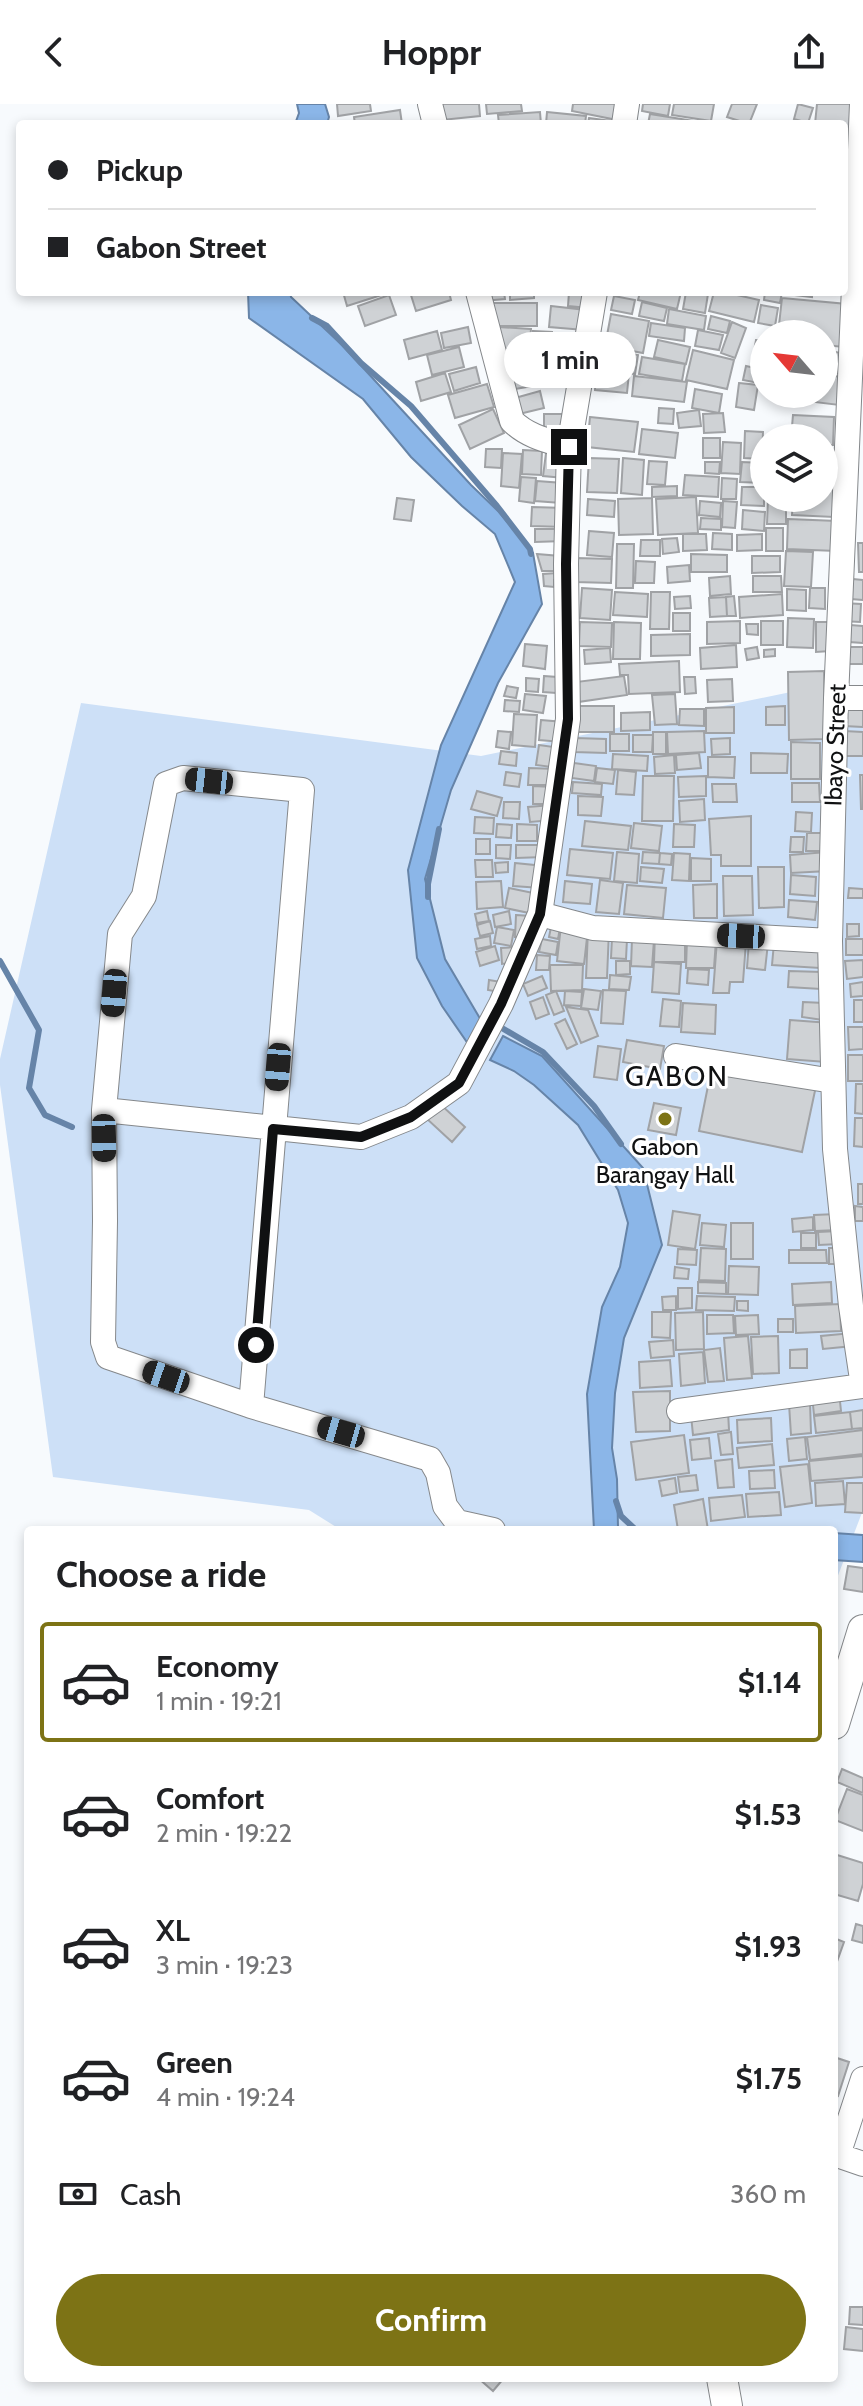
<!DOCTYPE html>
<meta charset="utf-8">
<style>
body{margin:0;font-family:Cabin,sans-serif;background:#f2f2f2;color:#202124;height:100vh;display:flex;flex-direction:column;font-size:30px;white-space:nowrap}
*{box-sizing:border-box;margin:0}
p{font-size:26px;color:#757577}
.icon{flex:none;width:44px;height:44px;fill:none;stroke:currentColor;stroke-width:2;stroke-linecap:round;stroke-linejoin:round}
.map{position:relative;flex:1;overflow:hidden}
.side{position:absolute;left:24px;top:1422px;width:814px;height:856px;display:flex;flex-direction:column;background:#fff;border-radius:8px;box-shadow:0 4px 12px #0003}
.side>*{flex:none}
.hud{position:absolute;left:16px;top:16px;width:832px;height:176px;border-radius:8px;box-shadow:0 4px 12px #0003;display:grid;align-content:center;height:176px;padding:0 32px;background:#fff}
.needle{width:52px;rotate:298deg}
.tools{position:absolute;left:750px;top:216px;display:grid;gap:16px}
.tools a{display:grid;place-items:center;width:88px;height:88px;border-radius:50%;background:#fff;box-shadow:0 4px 12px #0003;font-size:40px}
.end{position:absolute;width:36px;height:36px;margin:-18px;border:10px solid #101112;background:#fff;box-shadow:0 0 0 4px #fff}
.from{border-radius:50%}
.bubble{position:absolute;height:56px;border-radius:28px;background:#fff;box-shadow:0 4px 12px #0003;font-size:26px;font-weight:800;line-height:56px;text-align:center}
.car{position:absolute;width:24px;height:48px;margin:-24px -12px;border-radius:10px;box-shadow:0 0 6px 2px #0007;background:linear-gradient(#222 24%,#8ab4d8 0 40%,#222 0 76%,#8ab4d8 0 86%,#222 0)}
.hud b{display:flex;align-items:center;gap:28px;height:76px;font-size:30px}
.hud b+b{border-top:2px solid #e0e0e0}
.hud i{width:20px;height:20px;background:#202124}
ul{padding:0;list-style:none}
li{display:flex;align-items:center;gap:24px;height:120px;margin:0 16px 12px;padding:0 16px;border:4px solid transparent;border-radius:8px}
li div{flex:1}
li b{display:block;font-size:30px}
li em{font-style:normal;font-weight:800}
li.current{border-color:#7d7315}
li>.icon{width:72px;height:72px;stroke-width:1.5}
h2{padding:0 32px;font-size:36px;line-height:96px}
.pay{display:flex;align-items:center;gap:20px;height:88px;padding:0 32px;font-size:30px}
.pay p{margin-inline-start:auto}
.action{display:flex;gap:16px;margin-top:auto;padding:16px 32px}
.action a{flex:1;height:92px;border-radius:48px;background:#7d7315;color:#fff;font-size:32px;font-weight:800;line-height:92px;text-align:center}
header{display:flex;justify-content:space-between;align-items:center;height:104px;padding:0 32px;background:#fff;font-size:36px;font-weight:800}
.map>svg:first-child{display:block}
.green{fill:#cde0f7}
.water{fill:#8bb6e8;stroke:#6684a8;stroke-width:2}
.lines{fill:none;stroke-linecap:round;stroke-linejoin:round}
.stream{stroke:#6684a8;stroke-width:6}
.building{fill:#cfd2d5;stroke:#a0a2a5;stroke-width:2}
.minor-casing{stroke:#85888b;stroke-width:26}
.major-casing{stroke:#85888b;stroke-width:32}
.minor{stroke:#fff;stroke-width:24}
.major{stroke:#fff;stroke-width:30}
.route{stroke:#101112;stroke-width:10}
.poi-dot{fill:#7d7315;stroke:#fff;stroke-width:3}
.labels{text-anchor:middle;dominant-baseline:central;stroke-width:6;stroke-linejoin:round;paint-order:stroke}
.street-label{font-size:24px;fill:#101112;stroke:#fff}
.poi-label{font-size:24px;fill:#101112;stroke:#fff}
.quarter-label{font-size:28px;letter-spacing:2px;fill:#101112;stroke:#fff}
</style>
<header><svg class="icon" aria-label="back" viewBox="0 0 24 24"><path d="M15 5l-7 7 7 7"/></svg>Hoppr<svg class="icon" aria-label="share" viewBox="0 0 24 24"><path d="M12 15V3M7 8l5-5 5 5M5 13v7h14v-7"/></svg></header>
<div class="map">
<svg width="863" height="2302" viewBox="0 0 863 2302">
<rect width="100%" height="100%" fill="#f7fafd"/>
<!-- green -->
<path class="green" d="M810,584L863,594V1406L834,1482V1426H341L309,1406L53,1373L0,981V955L81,599L481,652Z"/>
<!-- water -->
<path class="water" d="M297,0H325L329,13L327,20H295L299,9Z
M248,188H290L291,193L343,242L471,381L499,408L533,449L542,500L498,579L451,686L425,775L445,855L485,923L473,947L442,902L417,854L408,766L441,641L515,478L495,430L462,402L411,353L363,295L249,214Z
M503,932L542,952L643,1064L662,1141L624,1234L615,1289L612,1344L617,1375L618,1423L621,1426H594L587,1290L602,1203L620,1163L628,1119L618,1086L578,1021L534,981L514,967L490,956Z
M834,1429L863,1431V1458L834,1456Z"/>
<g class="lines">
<!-- stream -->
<path class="stream" d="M312,214L327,222L361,259L411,302L497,402L530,445L531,450
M428,793V780L439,725
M0,857L39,926L29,984L45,1011L72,1023
M495,920L543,948L594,1002L621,1040
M616,1397L621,1412L636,1426"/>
</g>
<!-- building -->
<path class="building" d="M337,0H370L371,7L338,12Z
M440,0H479L480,12L442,16Z
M486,0H521L522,7L487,10Z
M573,0H620L617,16L572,7Z
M643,0H670L668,12L642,7Z
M674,0H714L711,17L672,11Z
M732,0H757L749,20L727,13Z
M798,0L813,4L808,19L794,15Z
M817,0H854L851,25L844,24V20H815Z
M400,6L402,20H355L354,13Z
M540,8L541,20H499L498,11Z
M547,8L586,12L585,20H546Z
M650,10L694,17L693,20H648Z
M589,14L619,18L618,20H588Z
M496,17V20H449Z
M844,61H850L847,84H844Z
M343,188H391L347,202Z
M410,188H449L451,196L416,207Z
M482,188H504L505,195L483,197Z
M510,188H534V194L510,196Z
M569,188L591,190L589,204L568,202Z
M640,188H681L677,205L638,196Z
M686,188L708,190L705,209L683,205Z
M714,188H724L759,196L754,218L709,207Z
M765,188H782L780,199L764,196Z
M787,188H812V193L787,190Z
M389,191L396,211L365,222L358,202Z
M614,192L635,196L632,210L611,206Z
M782,194L847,200L844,243L824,241V230H778Z
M642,198L667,204L664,217L639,212Z
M489,199H537V222H489Z
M761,201L778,204L775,222L758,219Z
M551,202L586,206L584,226L549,223Z
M669,205L706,212L704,226L667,220Z
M611,210L649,217L643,249L605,242Z
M711,212L730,217L727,229L708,225Z
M732,218L746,224L735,254L721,249Z
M651,219L685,224L684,237L649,232Z
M468,223L471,239L444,244L441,229Z
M498,223L531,225L529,246L497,245Z
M698,226L723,231L719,246L695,242Z
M437,227L442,246L409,255L404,236Z
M533,227L552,228L551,252H532Z
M555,229L579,231L577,257L552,254Z
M658,236L690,243L686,260L654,253Z
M756,236L764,237V254L753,252Z
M459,243L464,263L432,271L427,251Z
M600,245L638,251L635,270L597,264Z
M693,246L734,256L727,285L686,276Z
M824,246L841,249L838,269L824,267Z
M642,253L685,260L682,277L639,270Z
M529,256L533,282L509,286L505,260Z
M539,257L576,260L574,283L537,279Z
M746,262L764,266V280L743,276Z
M476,263L480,279L454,287L449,270Z
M596,266L629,269L627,289L595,286Z
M445,269L451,288L421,297L416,278Z
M824,271L843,273L839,301L798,296L799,290H824Z
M634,272L687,278L684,298L632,292Z
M739,279L758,281L754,306L736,303Z
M487,280L494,303L455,314L448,291Z
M695,285L722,290L719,309L692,304Z
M540,287L544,304L519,310L515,294Z
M659,304L674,305L673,320L658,319Z
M493,305L504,329L470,345L459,321Z
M699,306L701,322L679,324L677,309Z
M723,309L725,328L704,329L703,310Z
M544,310H566V326H544Z
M793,311L834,313L833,341H824V334H791Z
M590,313L638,318L634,348L587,343Z
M642,325L678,329L675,354L639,350Z
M745,327L763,328L762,355L744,354Z
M703,334H720V354H703Z
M723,338L741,339L740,370L721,369Z
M486,345H502L501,364L485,363Z
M523,346L542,347L541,371L522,370Z
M503,349L522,350L519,384L501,382Z
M546,349L566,351L564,374L543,372Z
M824,352L831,353L829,384L824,383Z
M589,354L619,355L617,389L587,388Z
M623,354L644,356L642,391L621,389Z
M649,357L667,358L665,381L647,380Z
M705,358H720L719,370L705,369Z
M742,358L764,359V379L740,378Z
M685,371L719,373L718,393L683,391Z
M521,373L536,374L534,399L519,397Z
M722,374L737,375L736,395H721Z
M537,377L563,379L561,399L535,397Z
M677,382V392L652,393V383Z
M742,383H764V402L741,401Z
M824,385L836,386L834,413L792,411L793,394H824Z
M696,393L698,429L658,431L656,395Z
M397,394L414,396L411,417L394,415Z
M652,394L653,430L619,431L618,395Z
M768,394H786V420H767Z
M588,395L615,397L614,413L587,411Z
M700,397L721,399L720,413L699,411Z
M723,397L737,398L735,424L722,423Z
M532,403L565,404L564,423L531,422Z
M743,406L765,408L764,427L742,425Z
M701,414L721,415V426L700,425Z
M788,415L837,417L836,447L787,445Z
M766,424H783V447H766Z
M535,425H564V437L535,438Z
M589,427L614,429L612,453L587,451Z
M713,429L732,430V446L712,445Z
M683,430H706L707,446L683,447Z
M762,430V446L737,447V431Z
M677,434L679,448L663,450L662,435Z
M641,436H660V452H640Z
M858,439H863V468H859Z
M617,440H634L633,484H616Z
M786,447L813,448L811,483L784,482Z
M537,450L560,452L558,467H542Z
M691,450L727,451V468H691Z
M752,452H780V468L752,469Z
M576,454L612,455L611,479L575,478Z
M636,457L655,458L654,479H635Z
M689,461L690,477L668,479L667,463Z
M557,469V475L554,476V483L544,482L543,470Z
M730,472L731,490L710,492L709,474Z
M753,472H781L782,488H753Z
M853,475L863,476V496L851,495Z
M582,484L612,486L610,516L580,514Z
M810,484H825V505L809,504Z
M787,485L806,486V507L787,506Z
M615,488L648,490L647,513L613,511Z
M651,488H670L669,525H650Z
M782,490L783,511L740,514L739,493Z
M690,492L691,504L675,505L674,493Z
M734,492L736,512H727L726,493Z
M726,493L727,512L710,513L709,494Z
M843,499L861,500L860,518L842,517Z
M673,509H690V527H673Z
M788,514L814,515L813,544L787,543Z
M740,517V539L707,540V518Z
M761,517H783V541H761Z
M580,518L612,519L611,543L579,542Z
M614,518L641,519L640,555H613Z
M816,518H830V547L816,548Z
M746,520H758V531L747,530Z
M850,521L863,522V539L849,538Z
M690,530V551L651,552V531Z
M525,540L547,542L545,565L523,562Z
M736,541L737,563L701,565L700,544Z
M757,543L759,554L747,556L745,545Z
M848,543H863V560H847Z
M610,544L611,558L585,560L584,546Z
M775,545V552L764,553V546Z
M679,557L680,588L629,590L628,571H620L619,560Z
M824,567L825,635L789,636L788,568Z
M544,572L557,573L556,589L543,588Z
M624,572L627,591L578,598L576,578Z
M684,573H695L696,589L685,590Z
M526,574L539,575L538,588L526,587Z
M732,575L733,597L708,598L707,576Z
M507,582L518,584L516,594L504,592Z
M525,590L546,592L543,609L523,606Z
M675,590L677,620L655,621L652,591Z
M505,596L520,597L519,608L504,607Z
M845,598L863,599V623L844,622Z
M577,602H614V628H577Z
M785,602V621H766V603Z
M734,603V629H706V604Z
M680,605H704V622L679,621Z
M650,608V626L621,627V609Z
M514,610L537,611L535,643L512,641Z
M541,616L564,618L562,638L539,636Z
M498,627L511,628L509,645L496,643Z
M704,627L705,648L668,650L667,628Z
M844,627L863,628V652H844Z
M653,628H666V650H653Z
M610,630H629V647H610Z
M633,631H653L652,648H633Z
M575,634L606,635V649L574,648Z
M730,634V650L712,651L711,635Z
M791,638L820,639V675H791Z
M539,641L561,644L559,664L536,661Z
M501,647L517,649L516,662L499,660Z
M699,649L701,664L677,666L676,651Z
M751,649L788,650L787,669H751Z
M613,650L648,652L647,667L612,665Z
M674,651L675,669L655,670L654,653Z
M708,653H735L734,674L708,673Z
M574,659L596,662L594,677L572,674Z
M529,664L557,665V681H528Z
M597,664L615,666L613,680L595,678Z
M618,666L636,668L634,691L616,690Z
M506,668L521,670L519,683L504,681Z
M860,671H863V705H861Z
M643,672H674L673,717H642Z
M706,672V692L679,693L678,673Z
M573,678L602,680L601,691L572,689Z
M792,679H819L820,698H792Z
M712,680H736L737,698H713Z
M533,682L553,683V700H533Z
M477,687L502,694L497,712L471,705Z
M578,692L603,693L601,712L578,711Z
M704,695L705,716L680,718L679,697Z
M504,698H520L519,715L503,714Z
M552,701L553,716L530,718L528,703Z
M796,708L812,709L811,728L795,727Z
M751,712V762H721V751H711L709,715Z
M475,713L494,714L493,730L474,729Z
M585,717L631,722L628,746L582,742Z
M634,719L662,722L659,747L631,744Z
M497,720L512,721L511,734L496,733Z
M517,720L537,721V737H517Z
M674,720L695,721L694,743H673Z
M807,729H831L830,747H806Z
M791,733H804L803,748H790Z
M476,735H490V750H476Z
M496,741H511L510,755L496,754Z
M516,741H544V753L516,754Z
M570,745L613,749L610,775L567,771Z
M617,748L639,750L637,779L614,777Z
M643,748L660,749L659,760L642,759Z
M827,748L828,767L791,769L790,751Z
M660,749L672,750L671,761L659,760Z
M674,749L690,750L689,777L672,776Z
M691,754L711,755V777H691Z
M475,756H492L493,773H476Z
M508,758V768L496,769L495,759Z
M515,759L544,762L541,784L513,782Z
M641,763L664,765L662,779L640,777Z
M758,763H784V803L759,804Z
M791,771L816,773L815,792L790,790Z
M723,772H752L753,811L724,812Z
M600,776L623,779L619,810L596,808Z
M501,777L503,803L477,805L476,778Z
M565,777L592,780L590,800L563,798Z
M717,780V814H694L693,781Z
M627,781L666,784L663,814L624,810Z
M509,784L538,790L534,810L505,804Z
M849,784L863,785V794H848Z
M789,796L817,798L815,816L788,813Z
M487,807L489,817L477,819L475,810Z
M509,807L511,820L495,823L493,811Z
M516,811L531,812L530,834L515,833Z
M490,817L493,829L480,832L477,821Z
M552,818L561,819L558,835L549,833Z
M847,820H859V832L847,833Z
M561,822L588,825L584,860L557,857Z
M497,823L514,826L511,842L494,839Z
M588,825L609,826L607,874H586Z
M655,829L685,830V858H654Z
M490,832L491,842L477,845L475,835Z
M612,834L627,835L626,855L611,854Z
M542,835L558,838L556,851L539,848Z
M632,835L654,836L652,863L631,862Z
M687,835L716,836L714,864H686Z
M846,835H863V851H846Z
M717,836L746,838L743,878H730L729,889H713Z
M749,837L768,839L765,866L747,864Z
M774,839L821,842L820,864L772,861Z
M495,842L499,856L480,862L476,848Z
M518,843L519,858L502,860L501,844Z
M537,851L550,852L549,866H536Z
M863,856V873L847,875L845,857Z
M616,857H630V870L616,871Z
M654,858L681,860L679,890L652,888Z
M550,861H583L582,886L551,887Z
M688,865L709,866L708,881L687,879Z
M789,867L822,868L821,885L788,883Z
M610,871L631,873L629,886L609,885Z
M542,872L547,884L528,892L523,880Z
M489,876L507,879L505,889L488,886Z
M863,878V892L851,893L850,880Z
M584,885L601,887L598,906L581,904Z
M603,886L626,887L623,920L601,919Z
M556,887L564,907L554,911L546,891Z
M565,887L582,888L581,902L564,901Z
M543,893L549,910L536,915L530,898Z
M663,895L681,897L679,923L660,922Z
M854,896H863V918H854Z
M803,898L824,899L823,916L802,913Z
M683,899L716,901L715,930L681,928Z
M566,903L588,906L598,932L581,939Z
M565,915L577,940L567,945L555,920Z
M790,916L830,919L826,958L787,955Z
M848,923H863V945L849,946Z
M627,936L664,942L660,965L623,958Z
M598,942L621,945L617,976L594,973Z
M848,951H863V977H848Z
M712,962L816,982L802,1048L699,1027Z
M856,980H863V1010L855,1009Z
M439,999L465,1023L452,1038L426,1014Z
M654,999L681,1004L676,1031L648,1026Z
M855,1014H863V1043L854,1042Z
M858,1080H863V1100H858Z
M855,1102L863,1103V1117H855Z
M673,1107L700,1111L695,1145L668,1141Z
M837,1110L838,1126L815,1127L814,1111Z
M813,1113V1126L793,1128L792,1115Z
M702,1119L726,1121L724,1143L700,1141Z
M731,1119H753V1155H731Z
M838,1127L839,1140L819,1141L818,1128Z
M801,1129H816V1144H801Z
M701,1144L726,1145L725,1177L699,1176Z
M829,1144H843L844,1160H829Z
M678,1145L697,1146L696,1161L677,1160Z
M789,1146H826L827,1159H789Z
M729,1162L759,1163L758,1191L728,1190Z
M675,1163L689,1165L688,1175L674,1174Z
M698,1178L726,1179V1190L698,1189Z
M831,1178L832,1199L793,1201L792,1180Z
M678,1184H692V1204L678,1205Z
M676,1192V1206H663L662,1193Z
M697,1192L735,1193L734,1207L696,1206Z
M737,1197H748V1207L737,1206Z
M840,1200L841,1227L796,1229L795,1202Z
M652,1208H671L670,1234L652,1233Z
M703,1208L704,1245L676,1246L675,1209Z
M707,1211H733L734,1229L707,1230Z
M758,1211L759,1230L736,1231L735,1212Z
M778,1215H793V1228H778Z
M852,1229L853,1242L823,1245L821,1232Z
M748,1232L752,1274L727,1276L724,1234Z
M778,1232L779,1269L753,1270L751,1233Z
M673,1236L674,1252L651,1254L649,1238Z
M720,1244L724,1277L708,1278L704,1246Z
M807,1245V1264H790V1246Z
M703,1248L705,1279L681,1282L679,1250Z
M670,1256L672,1282L640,1284L639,1258Z
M670,1287V1327L636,1328L633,1288Z
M839,1288L841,1307L814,1311L812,1291Z
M810,1298L811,1329L791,1331L789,1300Z
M863,1306V1324L852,1325L850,1308Z
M728,1307L729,1326L693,1331L691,1311Z
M850,1308L852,1325L816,1329L814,1312Z
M771,1314L772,1337L738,1339L737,1316Z
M863,1326V1350L810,1356L807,1333Z
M731,1328L733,1350L721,1351L718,1330Z
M684,1331L689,1369L636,1376L631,1338Z
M805,1333L807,1355L789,1357L787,1335Z
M709,1334L711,1354L692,1356L690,1336Z
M772,1340L774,1361L739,1364L737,1344Z
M863,1352V1373L811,1377L809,1357Z
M732,1355L734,1383L718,1384L715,1357Z
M808,1360L812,1399L785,1403L780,1363Z
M774,1366L775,1384L750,1385L749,1367Z
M696,1371L698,1386L680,1388L678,1373Z
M675,1374L677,1389L662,1392L659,1377Z
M843,1377L845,1400L816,1402L815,1379Z
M847,1379H863V1409L845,1408Z
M779,1388L781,1411L748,1413L746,1390Z
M742,1391L745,1413L711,1417L709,1394Z
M703,1395L708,1426H678L674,1401Z
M848,1462L863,1464V1488L844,1485Z
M842,1665L863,1674V1689L837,1678Z
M847,1685L863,1691V1727L835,1716Z
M834,1750L863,1759V1780L858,1797L834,1790Z
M856,1820L863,1822V1839L852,1836Z
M834,1834L844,1838L834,1866Z
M834,1953L849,1958L838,1992L834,1991Z
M850,2203H863V2221L849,2220Z
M846,2223L863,2225V2247L844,2245Z
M478,2274H504L493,2287Z"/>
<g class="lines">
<!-- minor casing -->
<g class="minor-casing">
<path id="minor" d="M430,0L435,20
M862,0L836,594L830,837L835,1045L851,1202L863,1282
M624,20L627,0
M478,188L512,317C528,333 549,337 569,343
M836,594H863
M540,810L593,824L830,837
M676,952L833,977
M104,1006L361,1033L411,1013L459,979L501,900L540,810L568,615L566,460L569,343L595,188
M251,1302L302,686L183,674L166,680L144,792L120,830L104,1006L105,1117L103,1238L108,1253L251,1302L430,1355L438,1369L445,1402L457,1418L493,1426
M679,1307L863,1282
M834,2050L863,2060
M838,2051L863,1975"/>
</g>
<!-- major casing -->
<g class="major-casing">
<path id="major" d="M834,1620L863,1526
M722,2274L727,2302"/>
</g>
<!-- minor -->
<use href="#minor" class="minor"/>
<!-- major -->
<use href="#major" class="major"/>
</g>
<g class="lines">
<!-- route -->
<path class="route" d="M256,1241L273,1025L361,1033L411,1013L459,979L501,900L540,810L568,615L566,460L569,343"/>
</g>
<!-- markers -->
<circle class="poi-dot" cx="665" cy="1015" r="8"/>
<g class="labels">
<!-- street labels -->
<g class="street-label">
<text transform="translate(835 641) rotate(-88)">Ibayo Street</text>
</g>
<!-- poi labels -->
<g class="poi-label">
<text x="665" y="1042">Gabon<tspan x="665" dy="28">Barangay Hall</tspan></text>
</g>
<!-- quarter labels -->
<g class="quarter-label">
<text x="677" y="972">GABON</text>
</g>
</g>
</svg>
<div class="tools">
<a><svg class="needle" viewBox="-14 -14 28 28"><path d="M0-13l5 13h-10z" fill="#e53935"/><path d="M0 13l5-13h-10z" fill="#757577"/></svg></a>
<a><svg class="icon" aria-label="layers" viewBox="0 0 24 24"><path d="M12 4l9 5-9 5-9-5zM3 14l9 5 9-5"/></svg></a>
</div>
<i class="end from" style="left:256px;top:1241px"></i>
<i class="end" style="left:569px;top:343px"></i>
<div class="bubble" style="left:504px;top:228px;width:132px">1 min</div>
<i class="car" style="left:209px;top:677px;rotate:276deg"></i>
<i class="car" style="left:741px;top:832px;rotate:273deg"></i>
<i class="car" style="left:114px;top:889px;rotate:185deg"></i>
<i class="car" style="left:278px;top:963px;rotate:185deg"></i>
<i class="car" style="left:104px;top:1034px;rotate:179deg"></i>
<i class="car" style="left:166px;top:1273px;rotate:289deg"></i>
<i class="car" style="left:341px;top:1328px;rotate:286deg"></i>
<div class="hud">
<b><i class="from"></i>Pickup</b>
<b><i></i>Gabon Street</b>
</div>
<section class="side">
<h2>Choose a ride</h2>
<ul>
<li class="current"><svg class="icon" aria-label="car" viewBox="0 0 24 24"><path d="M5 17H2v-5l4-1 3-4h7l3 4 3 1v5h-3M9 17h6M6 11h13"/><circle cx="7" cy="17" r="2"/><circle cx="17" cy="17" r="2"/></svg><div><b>Economy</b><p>1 min · 19:21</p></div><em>$1.14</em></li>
<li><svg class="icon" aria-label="car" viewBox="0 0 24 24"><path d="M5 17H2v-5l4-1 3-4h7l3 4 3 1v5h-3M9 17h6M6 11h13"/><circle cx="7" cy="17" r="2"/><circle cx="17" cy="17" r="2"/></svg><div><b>Comfort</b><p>2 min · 19:22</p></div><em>$1.53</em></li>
<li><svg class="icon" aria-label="car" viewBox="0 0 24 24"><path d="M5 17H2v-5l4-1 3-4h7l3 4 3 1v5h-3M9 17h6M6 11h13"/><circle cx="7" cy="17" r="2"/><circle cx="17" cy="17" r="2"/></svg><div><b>XL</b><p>3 min · 19:23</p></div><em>$1.93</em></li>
<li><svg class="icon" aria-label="car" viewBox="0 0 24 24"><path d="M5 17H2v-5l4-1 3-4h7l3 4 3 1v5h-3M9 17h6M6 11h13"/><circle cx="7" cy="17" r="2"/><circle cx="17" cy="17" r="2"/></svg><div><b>Green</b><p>4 min · 19:24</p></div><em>$1.75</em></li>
</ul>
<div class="pay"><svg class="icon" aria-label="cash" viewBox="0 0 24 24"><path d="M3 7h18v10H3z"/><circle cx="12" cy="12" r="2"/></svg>Cash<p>360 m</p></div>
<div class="action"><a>Confirm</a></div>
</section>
</div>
